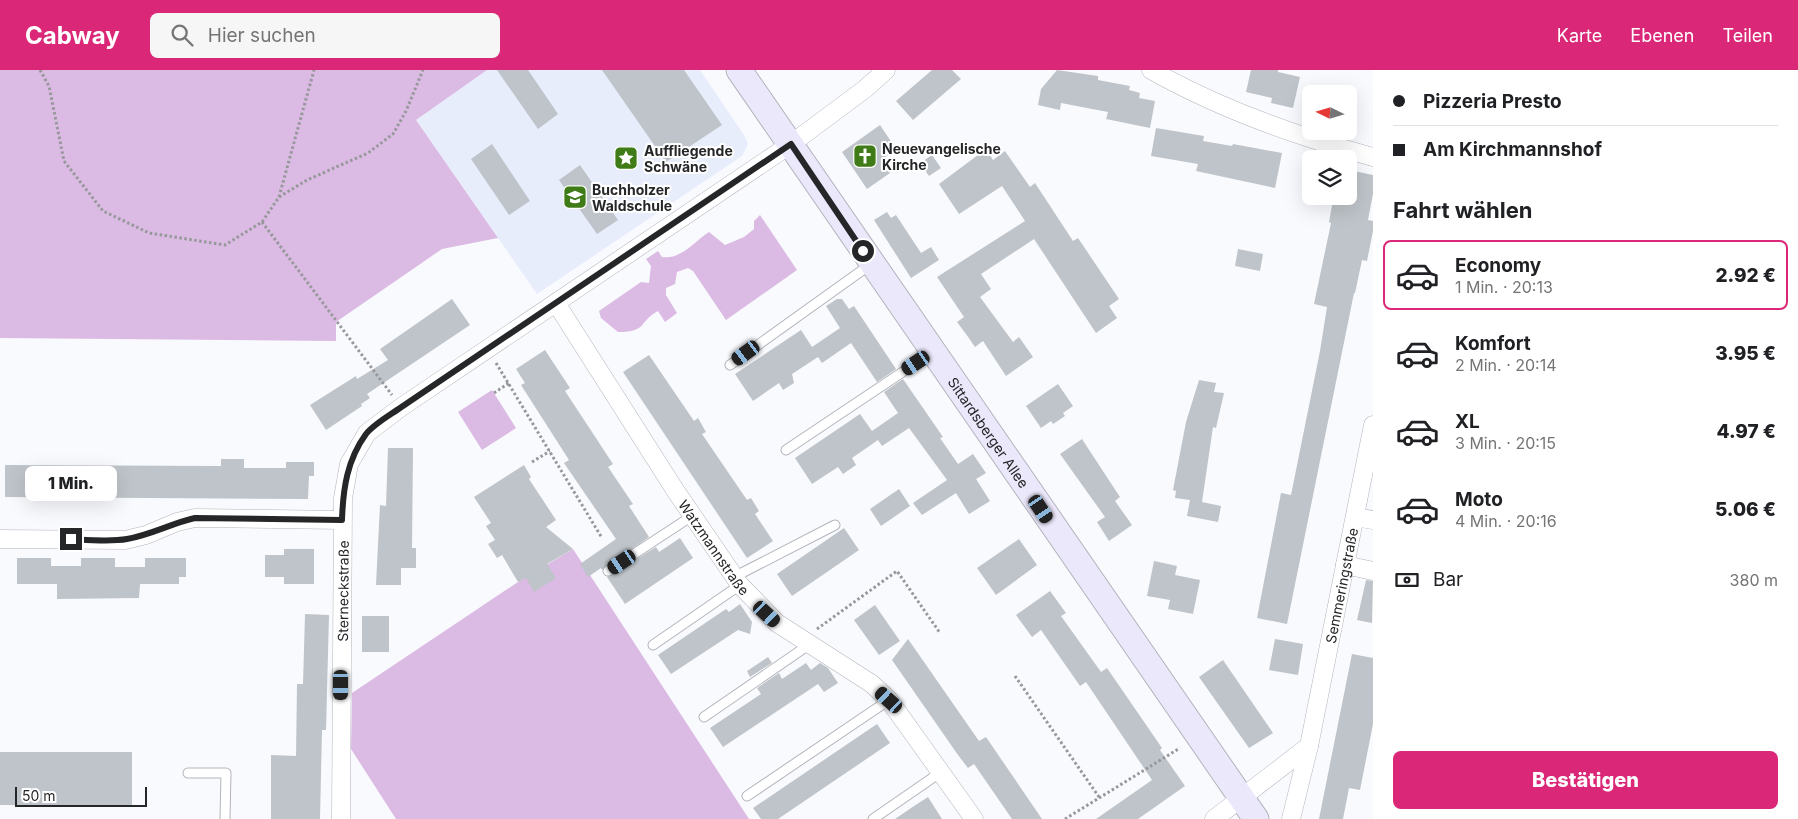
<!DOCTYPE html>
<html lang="de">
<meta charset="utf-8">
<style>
body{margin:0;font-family:Inter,sans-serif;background:#f6f6f6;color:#202124;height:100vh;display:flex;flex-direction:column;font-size:19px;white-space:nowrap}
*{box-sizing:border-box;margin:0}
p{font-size:16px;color:#757577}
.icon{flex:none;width:28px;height:28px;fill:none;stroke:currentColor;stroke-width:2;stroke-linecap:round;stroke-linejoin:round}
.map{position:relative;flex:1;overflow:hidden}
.side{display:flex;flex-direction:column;background:#fff;width:425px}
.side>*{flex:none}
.banner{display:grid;align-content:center;height:110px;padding:0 20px;background:#fff}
.needle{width:32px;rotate:275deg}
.controls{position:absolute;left:1302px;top:15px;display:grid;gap:10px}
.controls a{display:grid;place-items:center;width:55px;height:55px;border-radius:8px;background:#fff;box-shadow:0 5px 20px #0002;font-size:25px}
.scale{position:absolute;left:15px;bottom:12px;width:132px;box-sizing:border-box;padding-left:5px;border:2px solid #252628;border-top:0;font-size:14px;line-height:18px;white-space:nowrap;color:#252628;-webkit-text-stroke:4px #fff;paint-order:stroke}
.end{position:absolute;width:22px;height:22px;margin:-11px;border:6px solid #252628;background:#fff;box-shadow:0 0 0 2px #fff}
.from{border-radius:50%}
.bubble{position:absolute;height:35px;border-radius:8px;background:#fff;box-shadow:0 5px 20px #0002;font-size:16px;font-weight:800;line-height:35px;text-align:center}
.car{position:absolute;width:15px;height:30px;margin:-15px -8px;border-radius:6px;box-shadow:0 0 4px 1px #0007;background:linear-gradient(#222 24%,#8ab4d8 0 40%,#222 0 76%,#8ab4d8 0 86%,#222 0)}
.banner b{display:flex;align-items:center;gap:18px;height:48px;font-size:19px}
.banner b+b{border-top:1px solid #e0e0e0}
.banner i{width:12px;height:12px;background:#202124}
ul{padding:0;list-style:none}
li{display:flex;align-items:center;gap:15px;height:70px;margin:0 10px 8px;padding:0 10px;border:2px solid transparent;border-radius:8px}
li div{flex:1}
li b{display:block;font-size:19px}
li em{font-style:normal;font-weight:800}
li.current{border-color:#db2777}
li>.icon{width:45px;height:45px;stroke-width:1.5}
h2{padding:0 20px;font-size:22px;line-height:60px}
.pay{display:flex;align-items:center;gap:12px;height:55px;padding:0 20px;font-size:19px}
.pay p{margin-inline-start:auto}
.primary-button{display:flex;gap:10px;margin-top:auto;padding:10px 20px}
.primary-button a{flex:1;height:58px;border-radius:8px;background:#db2777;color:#fff;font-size:20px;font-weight:800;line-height:58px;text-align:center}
header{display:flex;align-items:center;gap:30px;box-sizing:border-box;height:70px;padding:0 25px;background:#db2777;color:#fff}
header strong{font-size:24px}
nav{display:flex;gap:28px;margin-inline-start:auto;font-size:18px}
.search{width:350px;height:45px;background:#f6f6f6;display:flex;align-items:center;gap:12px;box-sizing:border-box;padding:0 18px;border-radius:8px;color:#757577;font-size:19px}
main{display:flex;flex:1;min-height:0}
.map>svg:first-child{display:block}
.built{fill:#e7edfb}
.green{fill:#dbbae3}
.building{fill:#bec4c9}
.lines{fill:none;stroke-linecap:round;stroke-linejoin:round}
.service-casing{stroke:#b2b5bc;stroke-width:11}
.minor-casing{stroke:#b2b5bc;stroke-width:19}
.secondary-casing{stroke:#b2b5bc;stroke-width:27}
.path{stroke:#97989b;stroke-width:3;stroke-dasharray:2.5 2.5;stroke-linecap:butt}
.service{stroke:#fff;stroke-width:9}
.minor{stroke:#fff;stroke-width:18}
.secondary{stroke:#ece8fb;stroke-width:25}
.route{stroke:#252628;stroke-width:6}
.labels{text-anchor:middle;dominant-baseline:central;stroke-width:4;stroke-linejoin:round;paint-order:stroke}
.poi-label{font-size:14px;font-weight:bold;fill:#252628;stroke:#fff;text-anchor:start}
.street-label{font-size:14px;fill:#252628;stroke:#fff}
</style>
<header>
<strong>Cabway</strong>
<div class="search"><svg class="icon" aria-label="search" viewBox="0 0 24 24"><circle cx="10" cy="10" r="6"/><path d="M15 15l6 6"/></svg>Hier suchen</div>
<nav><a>Karte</a><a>Ebenen</a><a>Teilen</a></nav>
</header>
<main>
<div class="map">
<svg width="1373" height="749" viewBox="0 0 1373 749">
<rect width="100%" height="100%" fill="#f9fafe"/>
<!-- built -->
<path class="built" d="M487,0H700L744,65L748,74L742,86L537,224L416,50Z"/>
<!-- green -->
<path class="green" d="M0,0H487L416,50L498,168L442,179L336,252V271L0,268Z
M760,145L797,200L726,250L693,201L688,198L677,202L675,214L666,218V225L677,243L665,252L658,241C638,252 648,262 618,262L601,248L599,241L641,212L649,213L651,196L646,189L658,181L662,187C681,190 695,171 709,162L725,175L744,167L754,159V151Z
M492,320L516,358L482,380L458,342Z
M573,479L749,749H396L351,679L352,623L518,512Z"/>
<!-- building -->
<path class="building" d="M497,0H528L558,44L538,59Z
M602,0H684L722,55L666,92Z
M932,0H952L961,9L913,50L896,31Z
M1057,0L1098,6V10L1130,16L1129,20L1140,23L1139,28L1155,31L1150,58L1106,49L1108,42L1061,33L1060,40L1038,35L1041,19Z
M1251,0H1278V2L1300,7L1293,38L1271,33L1272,28L1246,22Z
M880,55L896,79L881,90L890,103L867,119L842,82Z
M1156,58L1204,66L1203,71L1232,76L1233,74L1282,83L1275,118L1196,101L1198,94L1151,86Z
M492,74L530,131L509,145L471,89Z
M986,79L993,90L1005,81L1030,117L1035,113L1073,171L1078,168L1119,229L1109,236L1117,248L1096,263L1034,169L981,204L991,219L980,227L1013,272L1019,267L1033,287L1006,306L983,271L975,277L966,264L957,252L964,247L937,207L1025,151L1002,116L959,144L939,114Z
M932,85L941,98L929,106L920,93Z
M580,95L618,150L597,164L559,110Z
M1349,100L1373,105V124L1368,150L1373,151V161L1367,191L1362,190L1355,223H1354L1287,554L1257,548L1281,423L1291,425L1320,281L1327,237L1314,234L1331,153L1329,152L1333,130L1338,131L1339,126H1349Z
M887,142L891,148L896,145L921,183L931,177L939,190L911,208L874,150Z
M1238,179L1263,184L1260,201L1235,196Z
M452,229L470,255L367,324L370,328L361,334L362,336L326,360L310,335L356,306L357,309L388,290L380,279Z
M837,229H842L849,239L854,236L896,299L877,312L851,273L822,293L818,287L792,304L794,313L783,320L779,313L753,331L735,304L801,260L812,277L840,258L826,236Z
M545,280L570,318L565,321L613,394L608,397L633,434L629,436L649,467L602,500L601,498L588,507L580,494L616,469L564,393L569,390L521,315L525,313L516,299Z
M649,285L694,351L698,348L706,362L702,364L747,430L751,428L759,441L755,444L773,471L747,488L623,302Z
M903,309L943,367L940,368L958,394L973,384L986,403L976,409L990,431L969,444L956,423L922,445L913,433L947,410L909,358L882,376L878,370L852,388L856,395L843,404L838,397L812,414L795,388L860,344L872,361L898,343L884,322Z
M1199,310L1216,313L1214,322L1224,323L1216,358L1213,357L1202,432L1221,436L1218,452L1187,446L1190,430L1175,428L1176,421L1173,420L1186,352Z
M1058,314L1073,336L1063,343L1065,346L1053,354L1051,351L1041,358L1026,336Z
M1082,369L1116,421L1120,427L1115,431L1132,455L1109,471L1097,452L1105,447L1060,384Z
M388,378H413L412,478H416V498H401V515H376L380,435L386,436Z
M221,389H244V398H286V392H314V406H309L308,429L5,427V395L221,396Z
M524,395L531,407L529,409L556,450L546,457L573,479L547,494L556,508L534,522L526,508L518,512L502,485L497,488L488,474L495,470L486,456L491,453L474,427Z
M899,419L910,436L881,456L870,439Z
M844,458L859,480L792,526L777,504Z
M680,468L693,488L625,534L607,507L656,477L659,482Z
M1019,469L1037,495L996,525L977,498Z
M284,479H314V514H284V507H265V485H284Z
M17,488H51V496H81V488H115V497H145V488H186V507H179V514H140L139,528L57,529V514H17Z
M1154,491L1177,496L1175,505L1200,510L1193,544L1168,539L1170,530L1147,526Z
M1366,510L1373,511L1372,553L1357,550Z
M1050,521L1066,543L1061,546L1101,602L1107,598L1162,678L1160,680L1185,716L1138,749H1096L1152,710L1086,612L1080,616L1041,560L1032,567L1016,545Z
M740,534L752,552L750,564L738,560L671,604L658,585L726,539L729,542Z
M875,535L900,571L879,585L854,550Z
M305,544L329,545L326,660H322L320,749H271V685L296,686L297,614H303Z
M362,546H389V582H362Z
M908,569L979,671L986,667L1042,749H1012L974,694L968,698L958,685L892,590Z
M1275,569L1303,574L1298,605L1269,600Z
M1352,584L1373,588V654L1360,720L1349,718L1343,749H1319Z
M768,587L772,593L750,607L747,601Z
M1223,590L1273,663L1249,678L1199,607Z
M806,593L811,600L820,593L828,598L838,613L824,622L818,614L723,677L710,658L761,624L757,618L779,603L782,609Z
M877,654L890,673L778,749H761L753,738Z
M0,682H132V736L0,735Z
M928,727L942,749H895L914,736Z"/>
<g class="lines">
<!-- service casing -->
<g class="service-casing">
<path id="service" d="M730,295L871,194
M786,380L931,283
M608,501L692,446
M734,507L835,455
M653,575L740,515
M704,647L810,574
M188,703H226L225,749
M747,726L889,630
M873,749L941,702"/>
</g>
<!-- minor casing -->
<g class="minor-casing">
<g id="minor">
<path d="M1151,0C1218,38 1299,67 1373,87"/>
<path id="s1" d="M556,233L675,420L740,515L777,553L872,614L889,630L974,749"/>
<path d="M1355,447L1373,450"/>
<path d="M0,469L125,470L146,465L177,452L195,448L342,450"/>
<path d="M1345,495L1373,501"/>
<path id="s2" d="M341,749L343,428L349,394L367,363L400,338L791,74L865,19L886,0"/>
<path d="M1214,749L1309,676"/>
<path id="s3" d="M1291,749L1309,676L1373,355"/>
</g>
</g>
<!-- secondary casing -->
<g class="secondary-casing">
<g id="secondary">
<path id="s4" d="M739,0L1256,749"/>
</g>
</g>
<!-- path -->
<path class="path" d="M40,0L49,16L64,91L103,141L149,163L225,175L262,152L279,127L314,0
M279,127L307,110L368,83L393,64L406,41L423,0
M262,152L392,325
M496,293L602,468
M494,323L509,313
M532,392L550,381
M817,559L897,501L940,563
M1015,606L1099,727
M1065,749L1180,678"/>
<!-- service -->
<use href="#service" class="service"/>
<!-- minor -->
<use href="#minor" class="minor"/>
<!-- secondary -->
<use href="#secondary" class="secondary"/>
</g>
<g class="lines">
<!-- route -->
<path class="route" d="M71,469C89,470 110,472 127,469C151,465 172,453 195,448L342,450C343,419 347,390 366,364C374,354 390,345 400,338L791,74L863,181"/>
</g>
<!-- icons -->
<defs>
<g id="church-square" transform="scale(1.25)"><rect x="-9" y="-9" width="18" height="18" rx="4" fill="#3f7b16" stroke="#fff"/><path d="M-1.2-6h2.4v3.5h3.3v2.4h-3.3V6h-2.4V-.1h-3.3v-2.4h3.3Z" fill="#fff"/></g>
<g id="sight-square" transform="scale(1.25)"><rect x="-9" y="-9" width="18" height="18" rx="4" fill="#3f7b16" stroke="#fff"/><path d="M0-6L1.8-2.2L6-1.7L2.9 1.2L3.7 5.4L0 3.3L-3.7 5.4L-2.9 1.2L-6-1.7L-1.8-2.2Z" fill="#fff"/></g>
<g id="school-square" transform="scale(1.25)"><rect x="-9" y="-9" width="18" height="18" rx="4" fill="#3f7b16" stroke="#fff"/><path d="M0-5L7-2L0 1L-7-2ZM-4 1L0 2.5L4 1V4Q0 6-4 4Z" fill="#fff"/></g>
</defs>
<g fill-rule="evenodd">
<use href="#church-square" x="865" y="86"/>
<use href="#sight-square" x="626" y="88"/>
<use href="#school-square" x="575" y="127"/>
</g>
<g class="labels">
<!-- poi labels -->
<g class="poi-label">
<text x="882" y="78">Neuevangelische<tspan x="882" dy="16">Kirche</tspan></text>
<text x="644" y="80">Auffliegende<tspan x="644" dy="16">Schwäne</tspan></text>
<text x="592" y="119">Buchholzer<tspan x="592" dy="16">Waldschule</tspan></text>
</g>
<!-- street labels -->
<g class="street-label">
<text stroke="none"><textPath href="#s4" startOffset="440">Sittardsberger Allee</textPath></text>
<text stroke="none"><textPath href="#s1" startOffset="291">Watzmannstraße</textPath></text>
<text stroke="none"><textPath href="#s3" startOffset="239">Semmeringstraße</textPath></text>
<text stroke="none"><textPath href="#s2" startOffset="228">Sterneckstraße</textPath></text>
</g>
</g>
</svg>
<div class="controls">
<a><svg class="needle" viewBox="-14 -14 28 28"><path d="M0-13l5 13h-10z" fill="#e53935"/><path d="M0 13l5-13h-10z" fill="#757577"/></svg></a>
<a><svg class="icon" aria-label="layers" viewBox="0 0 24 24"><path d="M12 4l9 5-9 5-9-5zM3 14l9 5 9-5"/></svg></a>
</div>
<div class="scale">50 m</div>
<i class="end from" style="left:863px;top:181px"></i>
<i class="end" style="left:71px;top:469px"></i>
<div class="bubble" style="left:25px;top:396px;width:92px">1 Min.</div>
<i class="car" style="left:746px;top:283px;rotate:234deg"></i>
<i class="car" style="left:916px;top:293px;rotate:236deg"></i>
<i class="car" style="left:1041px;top:439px;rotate:146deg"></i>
<i class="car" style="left:622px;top:492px;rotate:236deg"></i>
<i class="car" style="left:767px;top:544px;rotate:133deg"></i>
<i class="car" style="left:341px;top:615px;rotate:180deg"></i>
<i class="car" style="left:889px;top:630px;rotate:312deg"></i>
</div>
<section class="side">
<div class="banner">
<b><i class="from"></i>Pizzeria Presto</b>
<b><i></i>Am Kirchmannshof</b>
</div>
<h2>Fahrt wählen</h2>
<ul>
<li class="current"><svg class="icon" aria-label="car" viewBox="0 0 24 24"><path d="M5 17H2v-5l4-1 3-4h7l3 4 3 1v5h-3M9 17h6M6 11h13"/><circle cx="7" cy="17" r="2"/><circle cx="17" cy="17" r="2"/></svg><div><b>Economy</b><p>1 Min. · 20:13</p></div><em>2.92 €</em></li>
<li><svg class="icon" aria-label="car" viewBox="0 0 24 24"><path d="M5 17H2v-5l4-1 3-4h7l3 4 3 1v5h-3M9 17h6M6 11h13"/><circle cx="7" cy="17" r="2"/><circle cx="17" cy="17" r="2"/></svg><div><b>Komfort</b><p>2 Min. · 20:14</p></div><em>3.95 €</em></li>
<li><svg class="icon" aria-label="car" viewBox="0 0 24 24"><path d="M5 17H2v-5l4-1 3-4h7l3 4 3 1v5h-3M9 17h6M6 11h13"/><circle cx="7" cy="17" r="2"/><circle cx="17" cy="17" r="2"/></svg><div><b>XL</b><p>3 Min. · 20:15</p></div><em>4.97 €</em></li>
<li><svg class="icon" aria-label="car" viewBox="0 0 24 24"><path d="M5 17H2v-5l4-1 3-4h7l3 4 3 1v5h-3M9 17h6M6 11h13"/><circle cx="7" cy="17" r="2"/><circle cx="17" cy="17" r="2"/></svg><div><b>Moto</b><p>4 Min. · 20:16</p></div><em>5.06 €</em></li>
</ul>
<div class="pay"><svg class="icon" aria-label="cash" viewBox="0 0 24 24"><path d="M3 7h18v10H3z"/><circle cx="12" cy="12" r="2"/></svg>Bar<p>380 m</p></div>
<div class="primary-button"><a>Bestätigen</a></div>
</section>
</main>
